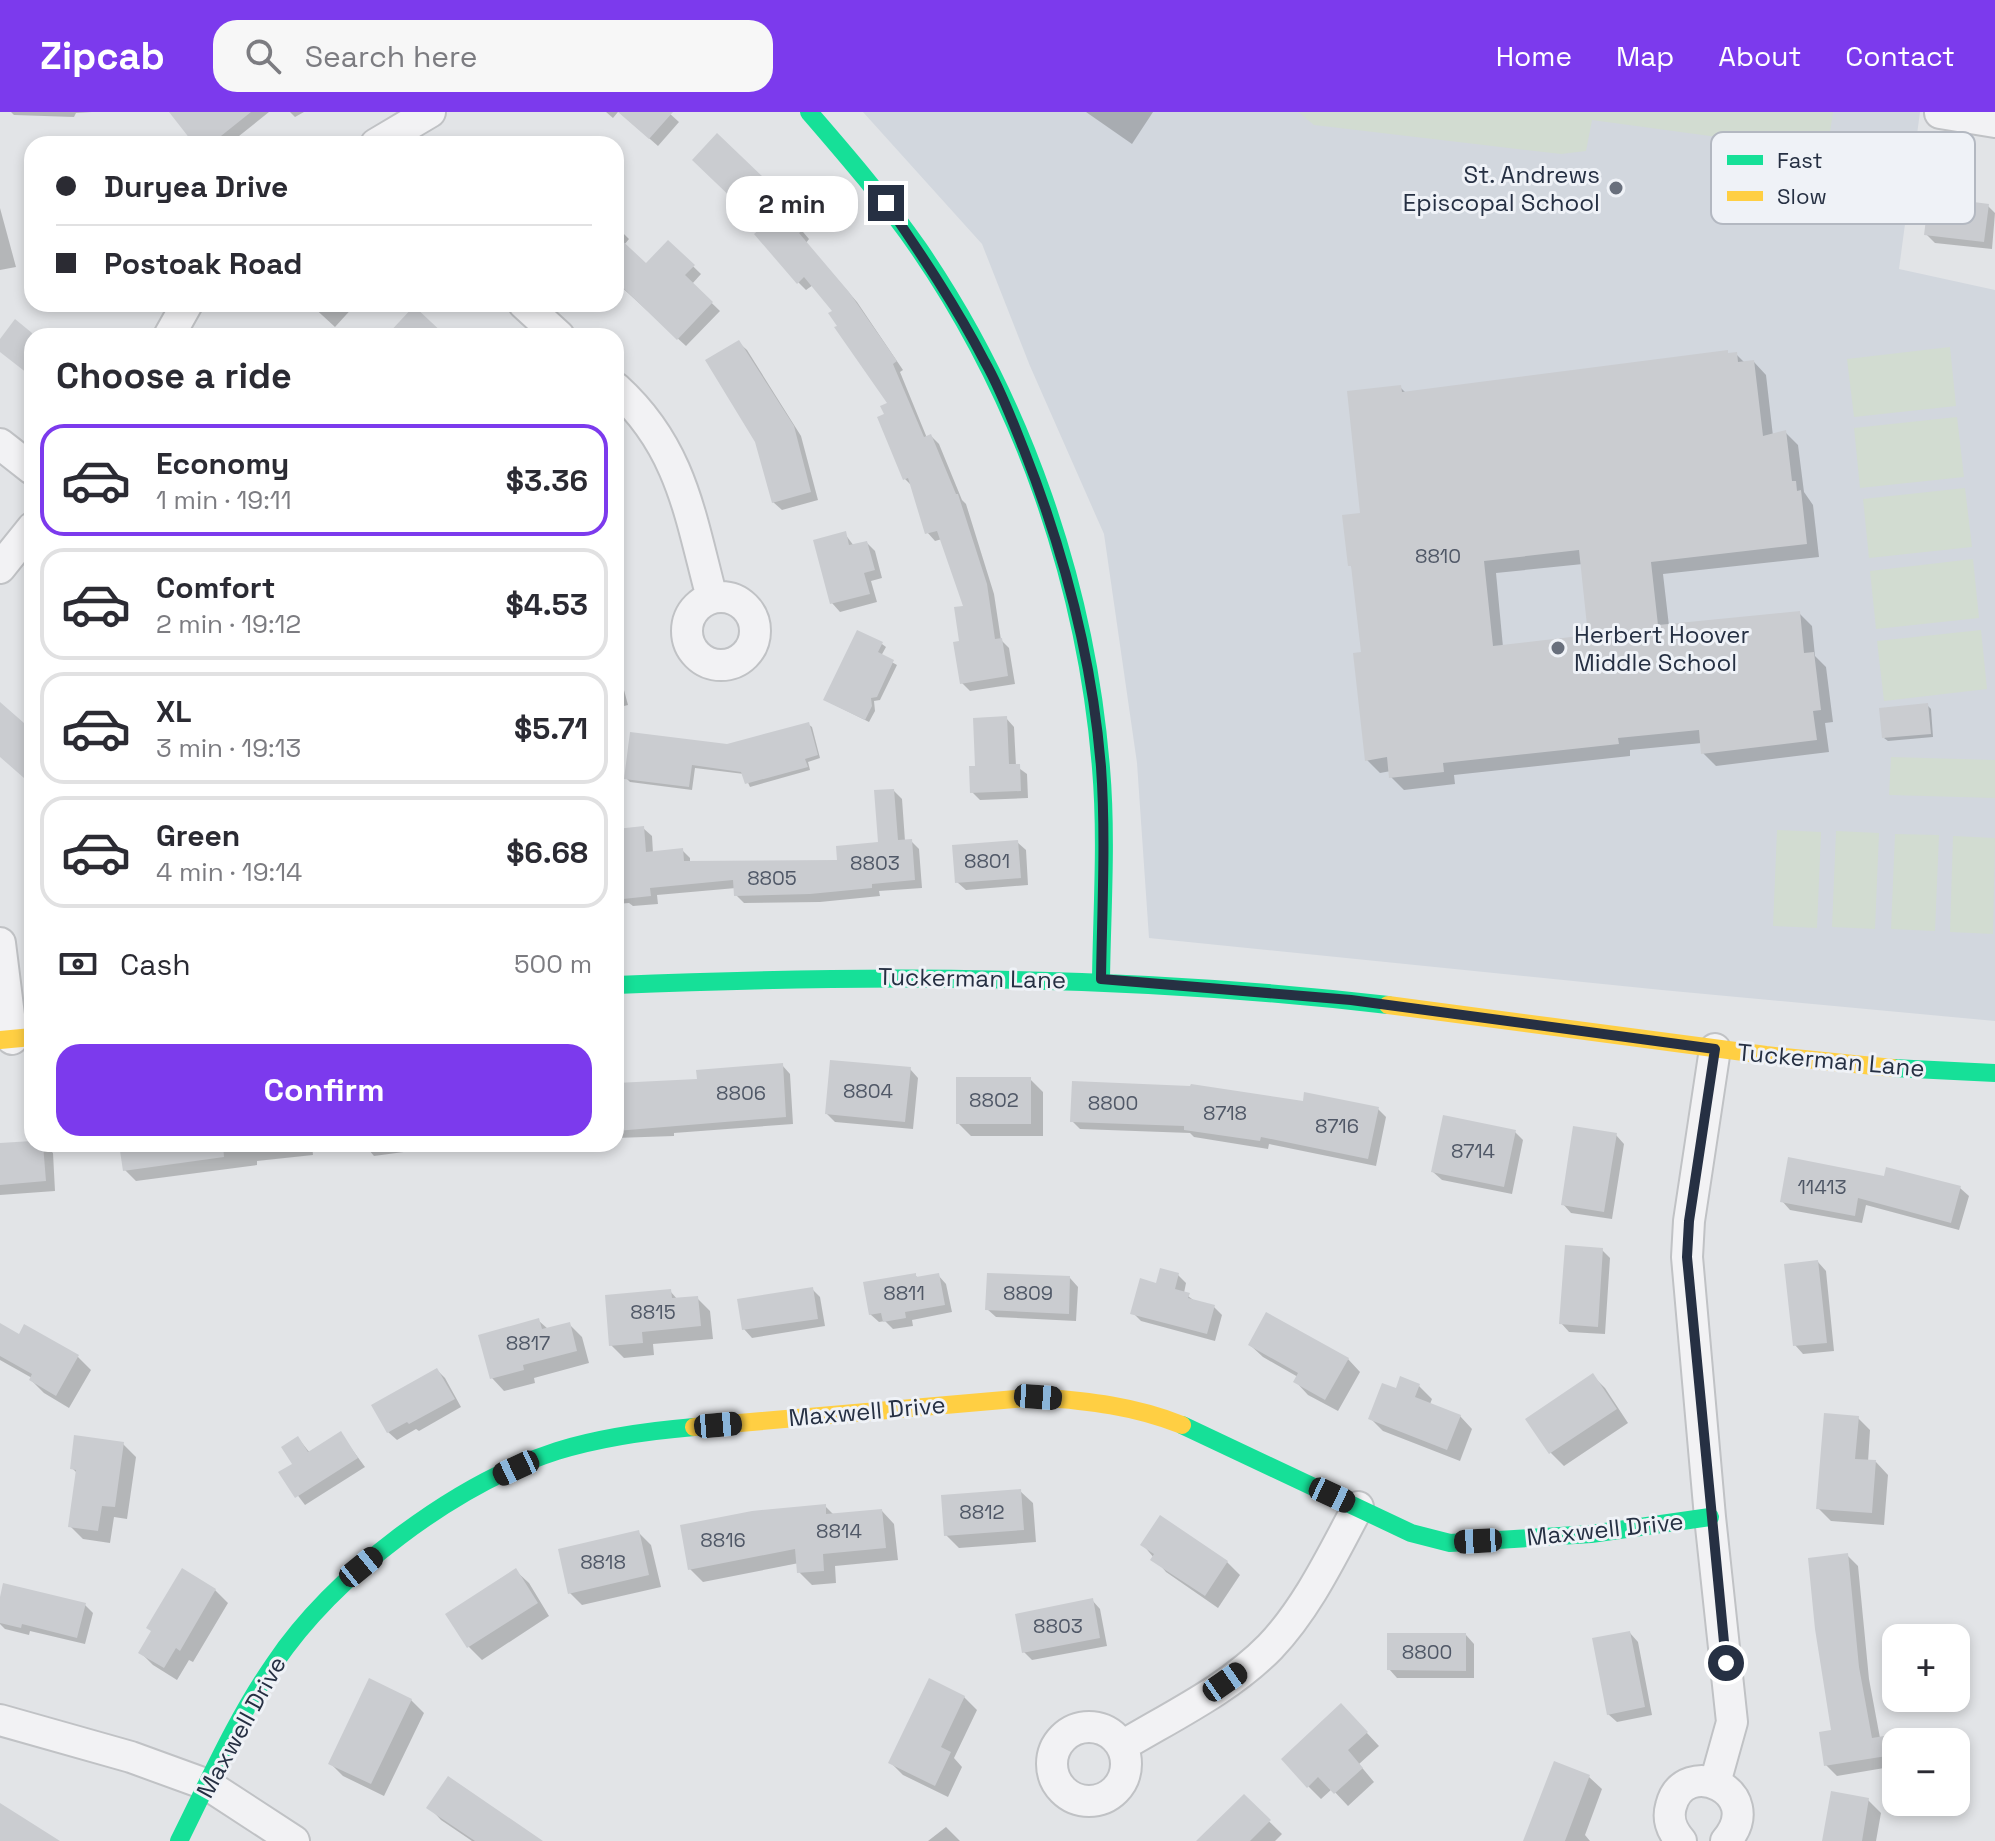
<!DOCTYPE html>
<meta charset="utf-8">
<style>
body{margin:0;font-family:"Space Grotesk",sans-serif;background:#f7f7f7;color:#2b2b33;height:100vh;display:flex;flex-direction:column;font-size:30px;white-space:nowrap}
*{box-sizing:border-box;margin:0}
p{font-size:26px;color:#7c7c81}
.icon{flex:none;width:44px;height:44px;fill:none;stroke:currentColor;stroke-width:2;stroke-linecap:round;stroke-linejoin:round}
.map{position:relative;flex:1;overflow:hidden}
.side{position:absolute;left:24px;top:216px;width:600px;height:824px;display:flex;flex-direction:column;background:#fff;border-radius:24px;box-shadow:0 4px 12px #0003}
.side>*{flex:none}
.banner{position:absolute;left:24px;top:24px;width:600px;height:176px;border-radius:24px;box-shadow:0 4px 12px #0003;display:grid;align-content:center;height:176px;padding:0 32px;background:#fff}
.tools{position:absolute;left:1882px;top:1512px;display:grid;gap:16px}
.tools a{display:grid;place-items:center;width:88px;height:88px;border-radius:16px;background:#fff;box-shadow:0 4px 12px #0003;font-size:40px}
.end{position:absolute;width:36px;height:36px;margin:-18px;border:10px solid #263043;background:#fff;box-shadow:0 0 0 4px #fff}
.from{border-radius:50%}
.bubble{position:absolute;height:56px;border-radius:24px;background:#fff;box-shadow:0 4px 12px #0003;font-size:26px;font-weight:700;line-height:56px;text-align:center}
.car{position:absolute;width:24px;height:48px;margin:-24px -12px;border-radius:10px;box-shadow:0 0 6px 2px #0007;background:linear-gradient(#222 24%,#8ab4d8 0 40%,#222 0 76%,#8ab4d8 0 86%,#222 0)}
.banner b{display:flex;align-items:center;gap:28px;height:76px;font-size:30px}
.banner b+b{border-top:2px solid #e1e1e2}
.banner i{width:20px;height:20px;background:#2b2b33}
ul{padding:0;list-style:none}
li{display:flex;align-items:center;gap:24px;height:112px;margin:0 16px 12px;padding:0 16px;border:4px solid #e1e1e2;border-radius:24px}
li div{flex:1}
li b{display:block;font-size:30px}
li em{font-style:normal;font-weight:700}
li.selected{border-color:#7c3aed}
li>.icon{width:72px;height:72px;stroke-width:1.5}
h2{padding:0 32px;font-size:36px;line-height:96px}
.pay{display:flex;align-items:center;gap:20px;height:88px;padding:0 32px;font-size:30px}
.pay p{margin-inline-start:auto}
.cta{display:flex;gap:16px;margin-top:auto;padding:16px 32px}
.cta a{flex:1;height:92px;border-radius:24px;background:#7c3aed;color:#fff;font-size:32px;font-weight:700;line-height:92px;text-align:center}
header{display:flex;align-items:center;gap:48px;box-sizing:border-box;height:112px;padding:0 40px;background:#7c3aed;color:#fff}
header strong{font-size:38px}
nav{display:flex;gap:44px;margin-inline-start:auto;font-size:28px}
.search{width:560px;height:72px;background:#f7f7f7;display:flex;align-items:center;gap:20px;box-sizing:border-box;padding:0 28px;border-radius:24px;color:#7c7c81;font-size:30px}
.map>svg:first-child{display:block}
.built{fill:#d2d7de}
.green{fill:#d2dcd1}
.shadow{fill:#0003;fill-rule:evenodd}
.building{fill:#caccd0;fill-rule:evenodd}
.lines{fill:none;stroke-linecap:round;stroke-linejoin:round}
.street-casing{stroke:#c0c2c5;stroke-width:34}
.street{stroke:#f2f2f4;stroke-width:30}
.fast{stroke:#16e098;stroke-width:18}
.slow{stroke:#ffcf43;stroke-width:18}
.route{stroke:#263043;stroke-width:10}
.poi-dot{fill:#686f7c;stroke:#eff2f7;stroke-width:3}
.labels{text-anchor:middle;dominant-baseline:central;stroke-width:6;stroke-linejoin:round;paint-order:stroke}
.number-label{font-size:20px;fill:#505867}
.poi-label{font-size:24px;fill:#263043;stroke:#eff2f7;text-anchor:end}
.street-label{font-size:24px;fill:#263043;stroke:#eff2f7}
.key{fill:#eff2f7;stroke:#b3b8c1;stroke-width:2}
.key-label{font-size:22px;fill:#263043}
</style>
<header>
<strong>Zipcab</strong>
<div class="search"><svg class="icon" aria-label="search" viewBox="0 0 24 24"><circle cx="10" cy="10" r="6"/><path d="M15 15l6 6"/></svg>Search here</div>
<nav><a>Home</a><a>Map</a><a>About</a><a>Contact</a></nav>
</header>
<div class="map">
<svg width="1995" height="1729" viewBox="0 0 1995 1729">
<rect width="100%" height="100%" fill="#e2e4e7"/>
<!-- built -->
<path class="built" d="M863,0H1920L1899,157L1995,178V909L1662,878L1149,826L1137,651L1104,422L1030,254L982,132Z"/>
<!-- green -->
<path class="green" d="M1298,0H1833L1827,40L1592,8L1586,39L1561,42L1314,13Z
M1950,235L1956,294L1854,305L1847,247Z
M1957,305L1964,365L1860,376L1854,316Z
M1965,376L1972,435L1869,446L1863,387Z
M1973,447L1979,506L1876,517L1870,459Z
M1981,518L1987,577L1884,589L1877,529Z
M1891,645L1995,648V686L1889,683Z
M1777,718L1821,720L1817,816L1773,814Z
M1836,719L1879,721L1875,817L1832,815Z
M1895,722L1939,723L1935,819L1891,817Z
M1953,724L1995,726L1993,822L1950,820Z"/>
<!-- shadow -->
<path class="shadow" d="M11,0H92L76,1L74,5L14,3Z
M193,0H269L229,32H196Z
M290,0H304L295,5Z
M606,0H618L613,6Z
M619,0H668L679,10L658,34Z
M1086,0H1153L1132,32Z
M717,24L773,78L770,81L809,127L806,131L857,190L903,258L900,260L927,326L931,324L939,332L962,388L966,392L994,482L1001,528L1009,536L1015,572L970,579L962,571L961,531L965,495L942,427L935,429L927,420L913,375L905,367L886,303L890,292L839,214L835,199L813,173L806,178L798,170L765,115Z
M1957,82L1966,90L1988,94L1995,101L1992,137L1935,131L1926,122Z
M0,96L16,155L0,158Z
M616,114L629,127L624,133L647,154L669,131L701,162L692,172L720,199L686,234L616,170Z
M310,192H356L335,215Z
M738,230L747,238L801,324L818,388L782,398L773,390L757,329Z
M1727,240L1730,243L1736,242L1745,251L1754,250L1766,263L1773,324L1786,321L1798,333L1804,380L1813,393L1819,445L1663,462L1669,514L1799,501L1812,514L1815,544L1826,555L1833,610L1825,611L1829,640L1716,654L1703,641L1702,631L1630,638V644L1454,663L1455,672L1404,678L1391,665V659L1380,661L1367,648L1363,542L1354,457L1350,453L1400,275L1407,282ZM1583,452L1590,525L1503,535L1496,461Z
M845,422L854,434L867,431L875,439L882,466L871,469L877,490L840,500L832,491Z
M616,444L620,448L617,497H616Z
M858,520L882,532L886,535L881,544L897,553L880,588L874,589L875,599L869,610L825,588Z
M616,548L628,593L616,596Z
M1927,593L1931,597L1933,625L1888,629L1884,626Z
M1006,606L1014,615L1016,654L1027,662L1028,686L980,688L972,680L977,656Z
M808,612L812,615L820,646L808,650L810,658L750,675L744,662L695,656L692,678L630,670L626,666Z
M894,679L902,687L905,729H911L919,737L922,776L879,779L880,784L820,790L744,791L736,783V776L657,783L658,792L633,794L629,791L616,792V750H621L643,716L652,724L653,741L682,738L690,746V751L839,750L881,732Z
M1017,730L1026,738L1028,773L966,778L957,770Z
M782,953L790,962L793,1012L674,1021V1024L616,1026V973L699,969Z
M910,957L918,966L913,1017L835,1010L827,1002Z
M1030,967L1043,980V1024H971L958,1011Z
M1304,991L1378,997L1386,1005L1376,1054L1269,1032L1268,1037L1194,1025L1190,1021L1080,1017L1072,1009Z
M1515,1020L1523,1028L1512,1082L1442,1068L1433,1060Z
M1616,1023L1624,1032L1612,1107L1571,1101L1563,1092Z
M32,1031L44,1032L53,1041L55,1079L0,1083V1033Z
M121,1032H312L313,1043L257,1049V1053L136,1069L125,1058Z
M364,1032H463L374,1044Z
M473,1032H555V1034L478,1037Z
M1888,1057L1960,1076L1969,1084L1959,1118L1866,1093L1862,1111L1790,1098L1782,1089L1886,1066Z
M1602,1138L1610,1146L1605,1222L1569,1220L1561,1211Z
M1818,1150L1826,1159L1834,1239L1803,1242L1795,1233Z
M915,1163L919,1167L938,1163L946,1172L952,1200L912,1208L913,1214L893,1217L885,1209L879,1210L870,1202Z
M1178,1163L1186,1171L1184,1181L1196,1190L1214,1195L1222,1203L1215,1229L1141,1209L1133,1201L1157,1173Z
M1070,1166L1078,1175L1076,1209L996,1205L987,1197Z
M812,1177L820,1185L825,1214L752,1226L744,1217Z
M670,1179L678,1188L697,1186L710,1199L713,1227L653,1232L654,1243L624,1246L611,1233Z
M539,1209L548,1217L569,1212L582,1225L589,1251L534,1266L535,1271L504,1279L492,1266Z
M0,1213L20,1224L25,1215L78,1245L91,1258L69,1296L44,1281L31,1268L32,1266L0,1248Z
M1250,1233L1348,1247L1360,1260L1338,1299L1308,1283L1296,1270L1298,1265L1263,1245Z
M437,1258L445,1266L461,1295L419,1319L416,1317L397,1328L388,1320Z
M1593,1264L1605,1276L1628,1311L1564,1354L1551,1341L1528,1307Z
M1402,1267L1419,1274L1432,1287L1430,1292L1460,1304L1472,1317L1460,1349L1383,1319L1370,1306L1397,1279Z
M1858,1306L1870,1318L1868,1350H1876L1888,1363L1884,1413L1831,1409L1818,1396Z
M340,1321L365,1355L305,1393L281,1361L294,1352L298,1326L310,1341Z
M123,1332L136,1345L127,1407L114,1405L110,1431L83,1427L70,1414L77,1361L72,1356Z
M1020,1379L1033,1391L1036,1430L959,1436L946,1423Z
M825,1394L834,1403L882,1399L894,1412L898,1448L835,1454L836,1471L812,1473L799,1460V1451L703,1470L690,1457Z
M1161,1406L1227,1450L1240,1463L1218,1496L1166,1460L1143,1433Z
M638,1420L651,1433L661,1475L582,1493L570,1481Z
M1847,1443L1858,1454L1869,1567L1880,1626L1890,1625L1896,1631V1654L1837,1664L1826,1653L1834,1620Z
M516,1459L529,1471L549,1504L482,1548L469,1535L448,1502Z
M215,1478L228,1491L193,1550L189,1548L177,1568L153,1553L141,1541Z
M1092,1488L1100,1497L1107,1534L1032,1548L1024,1540Z
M85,1493L93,1501L85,1532L30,1519L29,1523L5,1517L0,1512V1494Z
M1630,1521L1638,1530L1652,1603L1617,1610L1608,1602Z
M1466,1523L1474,1532V1566H1397L1389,1557Z
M964,1585L977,1598L954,1646L962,1655L948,1685L903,1663L890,1650Z
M411,1588L424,1601L384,1684L343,1664L330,1651Z
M1354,1607L1379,1634L1359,1652L1374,1670L1348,1694L1332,1677L1321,1687L1308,1674Z
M1589,1665L1602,1677L1585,1723L1590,1729H1525Z
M1244,1685L1282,1722L1275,1729H1199Z
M1868,1688L1881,1701L1876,1729H1824Z
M429,1695L534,1729H472L441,1708Z
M946,1715L960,1729H928Z"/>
<!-- building -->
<path class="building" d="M169,0H251L211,32H194Z
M618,0H673L649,27Z
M717,21L767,69L764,72L803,118L799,121L849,180L897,249L893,252L924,325L931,322L956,382H958L987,472L995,527L1002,526L1008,564L960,572L953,530L959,529L954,495L963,494L937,419L925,422L908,366L903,368L877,305L884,302L880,294L887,291L834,215L837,214L828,201L832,199L804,165L797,172L754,122L762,115L692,48Z
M1930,76L1958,80V88L1989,92L1984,130L1924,123Z
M616,123L646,151L668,128L695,153L685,163L713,190L677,228L616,169Z
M414,194L446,224H386Z
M15,207L32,221V265L0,240V227Z
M739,228L794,314L811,380L772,391L755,330L705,248Z
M1728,238V241L1737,240L1738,250L1754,248L1763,324L1786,318L1792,369H1796L1797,379L1801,378L1807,432L1651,450L1658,513L1800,499L1804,541L1814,540L1821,598L1813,599L1817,628L1701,642L1699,618L1618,626L1619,632L1443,651L1444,660L1389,666L1387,645L1365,649L1353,541L1361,540L1351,454H1348L1342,403L1360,401L1347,279L1401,273L1402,280ZM1579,438L1588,523L1493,534L1484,449Z
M846,419L849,433L867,429L875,458L864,461L870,482L830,492L813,428Z
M857,518L883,530L878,540L894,548L877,585L871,586L872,594L865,608L823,588Z
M0,590L32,618V673L0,645Z
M1928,591L1931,622L1882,626L1879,596Z
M1007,604L1009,652H1020L1021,679L970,681L969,654H975L973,606Z
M809,610L818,643L805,647L808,655L745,672L741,660L692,653L689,675L624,667L630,620L727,632Z
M894,677L898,728L912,727L915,768L872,772V776L810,782L734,784L733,768L650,776L651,784L623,787L616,717L644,714L646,740L683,736L684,749L837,748L836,734L878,730L874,678Z
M1018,728L1021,766L955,771L952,733Z
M830,948L911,955L905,1010L825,1002Z
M783,951L786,1005L616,1019V971L697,967L696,958Z
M956,965H1031V1012H956Z
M1072,969L1190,974L1191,972L1303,989L1304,980L1379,995L1368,1047L1261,1025L1260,1029L1184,1018V1014L1070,1010Z
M1443,1003L1516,1018L1504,1075L1431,1060Z
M1573,1014L1617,1021L1604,1100L1561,1093Z
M32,1029V1032H43L46,1069L0,1073V1031Z
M119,1032H223L224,1045L123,1059Z
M1788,1045L1884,1064L1886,1055L1961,1074L1951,1111L1858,1086L1855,1104L1780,1090Z
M1565,1133L1603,1136L1598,1215L1559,1212Z
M1818,1148L1827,1231L1793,1234L1784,1152Z
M1160,1156L1179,1161L1175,1177L1190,1181L1188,1186L1215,1193L1207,1222L1130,1202L1140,1166L1156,1171Z
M916,1161V1165L939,1161L945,1193L905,1200L906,1206L883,1210L881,1201L869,1203L863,1170Z
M987,1161L1070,1164L1069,1202L985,1198Z
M813,1175L818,1207L742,1218L737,1187Z
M671,1177L672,1186L698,1184L701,1214L642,1220L643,1231L609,1234L605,1183Z
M1266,1200L1349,1246L1325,1288L1293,1270L1298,1261L1248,1233Z
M539,1206L542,1217L570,1210L577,1239L523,1253L524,1258L490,1267L478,1223Z
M0,1211L19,1222L24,1212L79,1243L56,1284L29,1268L32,1262L0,1244Z
M437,1256L455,1287L409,1312L407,1310L387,1321L371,1293Z
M1593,1261L1617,1297L1549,1342L1525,1307Z
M1400,1264L1420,1272L1415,1285L1461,1303L1447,1338L1368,1307L1382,1271L1396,1276Z
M1824,1301L1859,1304L1855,1347L1876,1348L1872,1401L1816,1397Z
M341,1319L358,1346L295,1386L278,1360L292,1352L281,1335L298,1324L308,1340Z
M74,1323L124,1330L115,1395L102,1394L98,1419L68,1415L76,1358L70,1357Z
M1021,1377L1024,1418L944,1424L941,1383Z
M826,1392V1402L882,1397L886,1436L823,1442L824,1459L797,1461L795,1437L688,1458L680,1413L752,1399Z
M1160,1403L1228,1449L1205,1484L1150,1448L1154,1442L1140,1433Z
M639,1418L649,1463L568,1482L558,1437Z
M1848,1441L1859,1555L1872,1626L1890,1623L1893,1643L1824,1654L1819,1620L1831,1618L1815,1517L1808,1446Z
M182,1456L216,1477L180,1539L176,1536L164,1556L138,1541L151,1519L146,1516Z
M516,1456L538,1491L467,1536L445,1502Z
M3,1471L86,1491L77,1526L22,1512L21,1516L0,1511V1485Z
M1093,1486L1100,1526L1022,1541L1015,1502Z
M1630,1519L1645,1595L1607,1603L1592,1526Z
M1387,1521H1466V1559L1387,1558Z
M369,1566L412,1587L371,1672L328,1652Z
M929,1566L965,1584L941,1635L951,1640L935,1674L888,1651Z
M1341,1591L1368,1620L1348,1638L1363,1656L1334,1682L1318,1665L1307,1676L1281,1647Z
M1554,1649L1590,1663L1565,1729H1523Z
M448,1664L543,1729H475L426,1696Z
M1831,1679L1869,1686L1862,1729H1822Z
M1244,1682L1271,1708L1250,1729H1196Z
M0,1691L60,1729H0Z"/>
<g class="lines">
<!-- street casing -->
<g class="street-casing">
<path id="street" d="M1940,1L1995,10
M376,32L430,0
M524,192L559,224
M169,224L187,192
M616,276C682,336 690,404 712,486
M0,332L32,357
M0,456L32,416
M687 519a34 34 0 1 1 68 0a34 34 0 1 1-68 0Z
M0,831L12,927
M0,1608L131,1645L208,1673L294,1729
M1052 1652a37 37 0 1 1 74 0a37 37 0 1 1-74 0Z
M1122,1634C1172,1604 1229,1577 1270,1535C1308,1495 1332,1443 1358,1395
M1715,1671L1732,1610L1710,1405L1687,1145L1689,1109L1715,937
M1681,1729C1672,1719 1667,1708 1671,1694C1684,1642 1768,1680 1726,1729"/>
</g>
<!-- street -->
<use href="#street" class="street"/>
<!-- fast -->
<path class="fast" d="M809,0C847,44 885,88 919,137C1023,289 1086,472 1101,656C1107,726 1102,797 1101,867
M616,873C874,862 1131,863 1388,893
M1893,956L1995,961
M1182,1313L1411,1421L1450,1431L1591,1422L1710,1405
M179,1729C209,1669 236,1607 274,1552C334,1463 454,1372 557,1339C602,1325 647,1319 694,1315"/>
<!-- slow -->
<path class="slow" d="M1388,893L1766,943L1893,956
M0,928L32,925
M694,1315L1038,1285C1088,1289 1135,1294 1182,1313"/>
</g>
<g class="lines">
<!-- route -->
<path class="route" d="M886,91C921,142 956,194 985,250C1001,278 1012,308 1024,338C1064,440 1092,545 1101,655C1106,725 1102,797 1101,867L1351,888L1715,937L1689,1109L1687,1145L1726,1551"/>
</g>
<!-- markers -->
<g class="poi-dot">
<circle cx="1616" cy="76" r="8"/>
<circle cx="1558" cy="536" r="8"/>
</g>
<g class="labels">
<!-- number labels -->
<g class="number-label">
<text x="1438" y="444">8810</text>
<text x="987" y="749">8801</text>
<text x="875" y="751">8803</text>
<text x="772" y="766">8805</text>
<text x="868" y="979">8804</text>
<text x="741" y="981">8806</text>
<text x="994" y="988">8802</text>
<text x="1113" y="991">8800</text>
<text x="1225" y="1001">8718</text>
<text x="1337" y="1014">8716</text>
<text x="1473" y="1039">8714</text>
<text x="1822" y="1075">11413</text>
<text x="904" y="1181">8811</text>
<text x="1028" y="1181">8809</text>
<text x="653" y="1200">8815</text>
<text x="528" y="1231">8817</text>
<text x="982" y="1400">8812</text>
<text x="839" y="1419">8814</text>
<text x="723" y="1428">8816</text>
<text x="603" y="1450">8818</text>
<text x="1058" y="1514">8803</text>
<text x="1427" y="1540">8800</text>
</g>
<!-- poi labels -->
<g class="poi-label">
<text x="1600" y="62">St. Andrews<tspan x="1600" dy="28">Episcopal School</tspan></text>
<text x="1574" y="522" text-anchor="start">Herbert Hoover<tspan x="1574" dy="28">Middle School</tspan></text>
</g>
<!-- street labels -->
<g class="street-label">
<text transform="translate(972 866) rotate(1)">Tuckerman Lane</text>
<text transform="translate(1831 948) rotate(5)">Tuckerman Lane</text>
<text transform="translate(867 1299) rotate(-5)">Maxwell Drive</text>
<text transform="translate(1605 1417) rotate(-6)">Maxwell Drive</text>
<text transform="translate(241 1615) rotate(-61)">Maxwell Drive</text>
</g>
</g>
<!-- legend -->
<rect x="1711" y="20" width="264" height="92" rx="12" class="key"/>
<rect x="1727" y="43" width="36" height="10" fill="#16e098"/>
<rect x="1727" y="79" width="36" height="10" fill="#ffcf43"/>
<g class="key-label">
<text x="1777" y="56">Fast</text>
<text x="1777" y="92">Slow</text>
</g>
</svg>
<div class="tools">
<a>+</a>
<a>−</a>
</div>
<i class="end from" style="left:1726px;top:1551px"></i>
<i class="end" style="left:886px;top:91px"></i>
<div class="bubble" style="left:726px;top:64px;width:132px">2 min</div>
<i class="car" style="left:1038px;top:1285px;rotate:94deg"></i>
<i class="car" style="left:718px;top:1313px;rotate:85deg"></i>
<i class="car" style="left:516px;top:1356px;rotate:245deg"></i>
<i class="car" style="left:1332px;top:1383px;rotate:115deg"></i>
<i class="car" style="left:1478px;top:1429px;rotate:267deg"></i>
<i class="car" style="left:361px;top:1455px;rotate:51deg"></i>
<i class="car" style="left:1225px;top:1570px;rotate:55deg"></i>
<div class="banner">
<b><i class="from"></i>Duryea Drive</b>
<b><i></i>Postoak Road</b>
</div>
<section class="side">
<h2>Choose a ride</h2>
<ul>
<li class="selected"><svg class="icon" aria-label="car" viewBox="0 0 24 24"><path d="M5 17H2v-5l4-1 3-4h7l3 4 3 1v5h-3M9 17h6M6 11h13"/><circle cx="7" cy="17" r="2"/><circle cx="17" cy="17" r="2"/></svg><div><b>Economy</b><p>1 min · 19:11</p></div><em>$3.36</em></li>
<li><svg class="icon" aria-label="car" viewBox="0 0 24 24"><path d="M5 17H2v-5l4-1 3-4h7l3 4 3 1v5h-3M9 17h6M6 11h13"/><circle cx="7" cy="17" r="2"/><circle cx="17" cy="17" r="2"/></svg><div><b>Comfort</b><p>2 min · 19:12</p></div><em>$4.53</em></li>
<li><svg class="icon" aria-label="car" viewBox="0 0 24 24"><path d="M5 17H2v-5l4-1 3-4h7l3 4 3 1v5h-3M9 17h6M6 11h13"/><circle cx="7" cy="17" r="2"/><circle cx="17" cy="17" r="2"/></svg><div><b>XL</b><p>3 min · 19:13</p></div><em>$5.71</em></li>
<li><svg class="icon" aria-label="car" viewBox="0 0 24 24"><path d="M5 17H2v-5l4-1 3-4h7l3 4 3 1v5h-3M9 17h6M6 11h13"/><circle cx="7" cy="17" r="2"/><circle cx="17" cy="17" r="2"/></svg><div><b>Green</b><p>4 min · 19:14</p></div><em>$6.68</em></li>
</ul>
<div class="pay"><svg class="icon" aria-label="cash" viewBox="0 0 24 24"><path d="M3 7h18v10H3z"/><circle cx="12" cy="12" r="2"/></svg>Cash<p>500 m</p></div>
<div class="cta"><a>Confirm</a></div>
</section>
</div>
